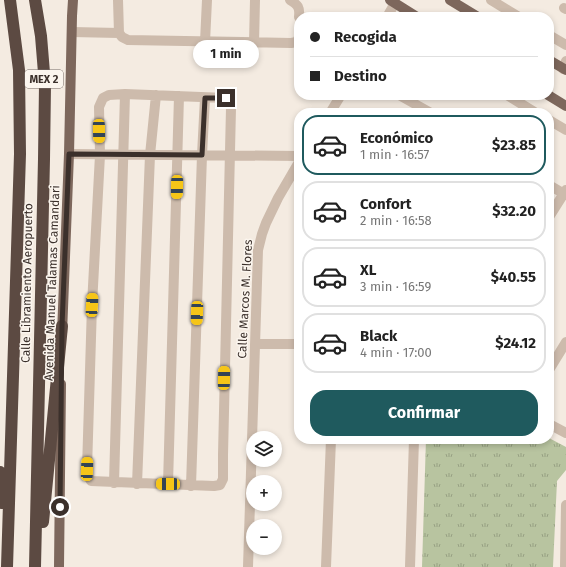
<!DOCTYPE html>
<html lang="es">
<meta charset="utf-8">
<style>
body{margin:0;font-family:"Fira Sans",sans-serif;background:#f6f6f6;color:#222;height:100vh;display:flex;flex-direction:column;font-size:15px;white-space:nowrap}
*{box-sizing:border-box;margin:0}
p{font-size:13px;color:#767676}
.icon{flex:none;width:22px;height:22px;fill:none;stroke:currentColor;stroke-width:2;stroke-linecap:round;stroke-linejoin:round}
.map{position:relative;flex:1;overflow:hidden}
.details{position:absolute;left:294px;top:108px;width:260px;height:336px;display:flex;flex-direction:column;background:#fff;border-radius:16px;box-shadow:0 2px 6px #0003}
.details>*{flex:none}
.banner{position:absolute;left:294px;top:12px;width:260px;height:88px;border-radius:16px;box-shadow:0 2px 6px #0003;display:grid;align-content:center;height:88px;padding:0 16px;background:#fff}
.tools{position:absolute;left:246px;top:431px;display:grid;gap:8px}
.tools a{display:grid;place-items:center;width:36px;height:36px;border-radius:50%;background:#fff;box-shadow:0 2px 6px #0003;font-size:20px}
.end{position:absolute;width:18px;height:18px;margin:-9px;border:5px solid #3b302b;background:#fff;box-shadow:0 0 0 2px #fff}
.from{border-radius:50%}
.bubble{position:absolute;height:28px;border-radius:14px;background:#fff;box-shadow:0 2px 6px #0003;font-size:13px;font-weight:700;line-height:28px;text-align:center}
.car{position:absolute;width:12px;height:24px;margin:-12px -6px;border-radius:5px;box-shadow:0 0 3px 1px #0007;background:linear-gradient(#f5c518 24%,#345 0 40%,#f5c518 0 76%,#345 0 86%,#f5c518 0)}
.banner b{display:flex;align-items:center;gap:14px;height:38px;font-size:15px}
.banner b+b{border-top:1px solid #e0e0e0}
.banner i{width:10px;height:10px;background:#222}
ul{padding:7px 0 0;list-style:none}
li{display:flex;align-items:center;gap:12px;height:60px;margin:0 8px 6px;padding:0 8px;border:2px solid #e0e0e0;border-radius:16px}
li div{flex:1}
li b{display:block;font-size:15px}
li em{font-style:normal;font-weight:700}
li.active{border-color:#1f5a5e}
li>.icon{width:36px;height:36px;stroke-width:1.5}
.cta{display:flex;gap:8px;margin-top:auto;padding:8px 16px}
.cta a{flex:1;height:46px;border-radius:16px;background:#1f5a5e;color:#fff;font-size:16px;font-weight:700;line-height:46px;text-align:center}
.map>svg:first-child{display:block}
.park{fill:url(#park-tufts)}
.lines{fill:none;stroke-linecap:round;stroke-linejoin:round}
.minor{stroke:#cdbbac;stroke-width:10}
.major{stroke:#7d675c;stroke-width:10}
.highway{stroke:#5c4a42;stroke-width:12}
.route{stroke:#3b302b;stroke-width:5}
.labels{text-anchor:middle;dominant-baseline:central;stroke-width:3;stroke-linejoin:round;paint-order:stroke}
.shield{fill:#fbf5ee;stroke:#756b66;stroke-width:1}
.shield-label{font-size:11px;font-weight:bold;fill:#3b302b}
.street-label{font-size:12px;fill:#3b302b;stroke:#fbf5ee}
</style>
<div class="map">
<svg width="566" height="567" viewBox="0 0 566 567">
<defs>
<pattern id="park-tufts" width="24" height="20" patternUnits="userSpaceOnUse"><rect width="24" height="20" fill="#b8c4a0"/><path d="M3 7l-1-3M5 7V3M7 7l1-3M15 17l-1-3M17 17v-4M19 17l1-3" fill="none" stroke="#97a083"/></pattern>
</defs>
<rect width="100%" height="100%" fill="#f4ebe1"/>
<!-- park -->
<path class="park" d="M549,438L566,447V470L557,481L553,567H422L426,439H549Z"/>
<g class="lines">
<!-- minor -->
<path class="minor" d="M118,0L119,33L122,37L128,40L291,43L297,42L299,37
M290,0C298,5 300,7 299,17
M491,0L519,17
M564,8L566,9
M387,17L395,3
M72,32L119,33
M549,35L566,45
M205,42L207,0
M254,43L255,0
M563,69L566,61
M125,94L226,98L230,101L231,108L223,455V479L220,485L214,486L91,481L88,476L87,469L92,305L100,155L99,107L103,98L109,95Z
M399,95L431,113
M507,95L536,113
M330,113L341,95
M549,120L566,130
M69,154L299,156
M549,185L566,195
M549,217L566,190
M255,344H299
M549,370L566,342
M549,424L566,433
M114,483L125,94
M137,484L150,155L156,95
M168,484L179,96
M191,486L202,155L205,98
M248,567L258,250L262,234L266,223L278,198L299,162
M326,567L331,439
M410,567L414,439
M565,567L566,505"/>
<!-- major -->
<path class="major" d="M390,0L417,17
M450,0L478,17
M549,60L566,70
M548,95L566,106
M62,334L69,154L72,16L73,0
M59,567L61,384"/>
<!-- highway -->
<path class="highway" d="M0,472L2,503
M43,522L62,326
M7,567L20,154L19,70L10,0
M35,567L44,159L45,85L41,36L35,0"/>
</g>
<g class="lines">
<!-- route -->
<path class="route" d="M60,507L62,326L69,154L202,155L205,98H226"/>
</g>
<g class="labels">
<!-- shield labels -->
<rect class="shield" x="25" y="70" width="38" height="18" rx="3"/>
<g class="shield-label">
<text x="44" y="79">MEX 2</text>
</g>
<!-- street labels -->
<g class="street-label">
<text transform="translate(27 283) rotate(-89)">Calle Libramiento Aeropuerto</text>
<text transform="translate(52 283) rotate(-88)">Avenida Manuel Talamas Camandari</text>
<text transform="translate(245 299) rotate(-87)">Calle Marcos M. Flores</text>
</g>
</g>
</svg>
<div class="tools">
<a><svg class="icon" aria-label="layers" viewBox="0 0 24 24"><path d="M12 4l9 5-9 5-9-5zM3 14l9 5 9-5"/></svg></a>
<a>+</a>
<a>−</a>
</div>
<i class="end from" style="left:60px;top:507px"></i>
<i class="end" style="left:226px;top:98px"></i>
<div class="bubble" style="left:193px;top:40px;width:66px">1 min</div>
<i class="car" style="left:99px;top:131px;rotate:179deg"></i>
<i class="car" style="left:177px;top:187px;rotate:181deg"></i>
<i class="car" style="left:92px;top:305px;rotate:3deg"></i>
<i class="car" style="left:197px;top:313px;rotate:182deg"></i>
<i class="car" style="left:224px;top:378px;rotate:1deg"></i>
<i class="car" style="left:87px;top:469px;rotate:2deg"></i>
<i class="car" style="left:168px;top:484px;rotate:271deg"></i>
<div class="banner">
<b><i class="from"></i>Recogida</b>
<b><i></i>Destino</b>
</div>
<section class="details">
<ul>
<li class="active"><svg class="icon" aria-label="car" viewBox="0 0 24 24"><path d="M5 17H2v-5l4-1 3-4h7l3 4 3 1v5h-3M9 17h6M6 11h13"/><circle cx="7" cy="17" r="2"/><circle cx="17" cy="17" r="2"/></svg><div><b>Económico</b><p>1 min · 16:57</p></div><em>$23.85</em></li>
<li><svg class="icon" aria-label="car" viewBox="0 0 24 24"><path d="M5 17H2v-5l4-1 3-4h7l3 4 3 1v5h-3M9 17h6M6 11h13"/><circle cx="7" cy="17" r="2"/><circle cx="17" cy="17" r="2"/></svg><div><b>Confort</b><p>2 min · 16:58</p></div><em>$32.20</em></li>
<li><svg class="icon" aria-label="car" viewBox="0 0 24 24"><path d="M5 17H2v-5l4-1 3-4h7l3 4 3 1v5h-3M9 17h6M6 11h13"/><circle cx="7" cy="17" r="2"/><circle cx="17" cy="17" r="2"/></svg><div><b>XL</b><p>3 min · 16:59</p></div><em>$40.55</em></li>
<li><svg class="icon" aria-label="car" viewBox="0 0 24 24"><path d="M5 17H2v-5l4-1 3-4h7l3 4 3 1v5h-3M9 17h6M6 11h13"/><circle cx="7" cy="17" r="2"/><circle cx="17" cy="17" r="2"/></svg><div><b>Black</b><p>4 min · 17:00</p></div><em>$24.12</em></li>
</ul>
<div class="cta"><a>Confirmar</a></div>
</section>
</div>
